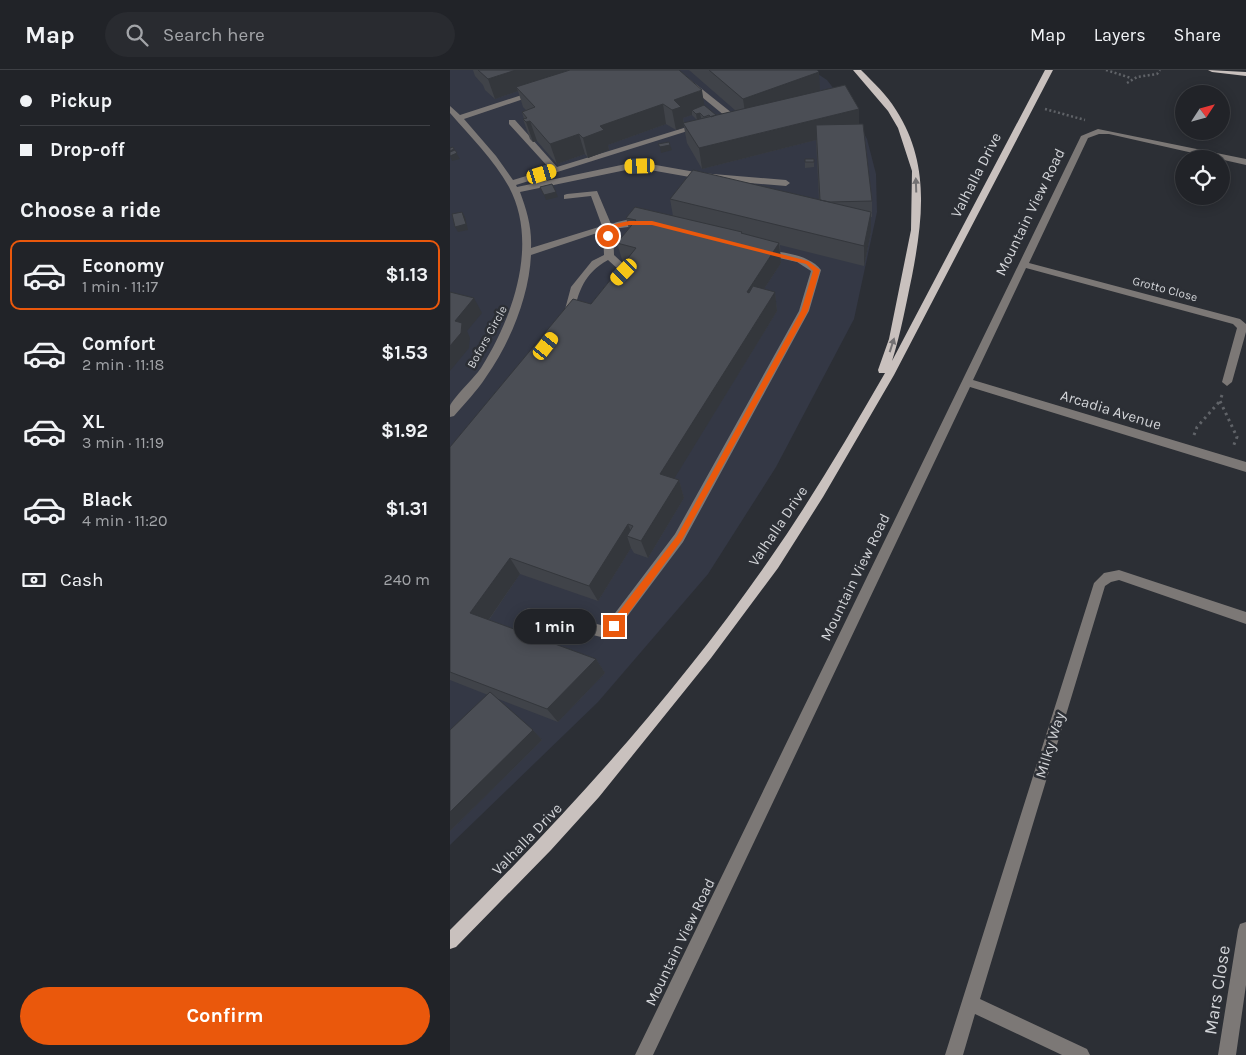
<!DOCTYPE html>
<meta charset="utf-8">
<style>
body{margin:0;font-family:Karla,sans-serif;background:#292b30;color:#f1f3f6;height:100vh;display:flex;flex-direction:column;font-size:19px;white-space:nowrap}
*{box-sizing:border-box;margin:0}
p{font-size:16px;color:#a2a4a8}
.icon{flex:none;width:28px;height:28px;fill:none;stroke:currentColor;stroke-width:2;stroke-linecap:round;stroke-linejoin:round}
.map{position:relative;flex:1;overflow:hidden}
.sheet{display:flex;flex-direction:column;background:#212328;width:450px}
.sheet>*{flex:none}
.top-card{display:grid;align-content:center;height:110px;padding:0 20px;background:#212328}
.needle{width:32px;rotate:54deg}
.tools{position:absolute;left:725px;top:15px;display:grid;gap:10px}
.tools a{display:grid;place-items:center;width:55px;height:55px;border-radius:50%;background:#212328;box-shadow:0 2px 12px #0003,0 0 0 1px #3e4045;font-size:25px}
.end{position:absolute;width:22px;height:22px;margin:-11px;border:6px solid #ea580c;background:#fff;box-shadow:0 0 0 2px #fff}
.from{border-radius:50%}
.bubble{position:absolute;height:35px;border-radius:18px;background:#212328;box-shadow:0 2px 12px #0003,0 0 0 1px #3e4045;font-size:16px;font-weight:700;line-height:35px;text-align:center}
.car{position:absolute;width:15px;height:30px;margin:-15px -8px;border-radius:6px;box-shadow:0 0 4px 1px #0007;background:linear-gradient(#f5c518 24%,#345 0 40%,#f5c518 0 76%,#345 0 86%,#f5c518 0)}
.top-card b{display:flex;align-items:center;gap:18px;height:48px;font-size:19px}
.top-card b+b{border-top:1px solid #3e4045}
.top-card i{width:12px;height:12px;background:#f1f3f6}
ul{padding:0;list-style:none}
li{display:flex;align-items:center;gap:15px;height:70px;margin:0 10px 8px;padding:0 10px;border:2px solid transparent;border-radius:10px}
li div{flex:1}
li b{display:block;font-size:19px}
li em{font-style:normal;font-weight:700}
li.on{border-color:#ea580c}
li>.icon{width:45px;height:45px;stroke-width:1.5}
h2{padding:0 20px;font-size:22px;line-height:60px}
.pay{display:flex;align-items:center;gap:12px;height:55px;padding:0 20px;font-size:19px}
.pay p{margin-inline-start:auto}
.cta{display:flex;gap:10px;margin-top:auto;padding:10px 20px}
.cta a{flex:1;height:58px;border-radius:30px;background:#ea580c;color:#fff;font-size:20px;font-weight:700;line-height:58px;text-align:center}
header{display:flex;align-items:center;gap:30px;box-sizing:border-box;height:70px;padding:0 25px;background:#212328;border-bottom:1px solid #3e4045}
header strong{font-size:24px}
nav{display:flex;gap:28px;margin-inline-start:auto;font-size:18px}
.search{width:350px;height:45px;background:#292b30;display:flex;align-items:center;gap:12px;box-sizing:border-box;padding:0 18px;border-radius:28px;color:#a2a4a8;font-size:19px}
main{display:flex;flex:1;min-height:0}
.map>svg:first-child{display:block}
.built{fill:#343845}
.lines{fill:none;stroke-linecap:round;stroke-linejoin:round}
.path-far1{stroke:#606368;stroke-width:2.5;stroke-dasharray:2 2.5;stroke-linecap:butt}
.path{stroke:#606368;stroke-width:3;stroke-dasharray:2.5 4;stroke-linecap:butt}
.minor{fill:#7c7876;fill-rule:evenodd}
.major{fill:#c9c1be;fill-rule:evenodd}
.wall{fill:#404349;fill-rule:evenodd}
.shaded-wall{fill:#34373c}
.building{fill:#4b4e55;stroke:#34373c}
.oneway{fill:#737173}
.route{fill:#ea580c}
.labels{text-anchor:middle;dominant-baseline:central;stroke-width:5;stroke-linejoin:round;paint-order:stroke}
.far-street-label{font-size:12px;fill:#d2d4d8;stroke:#2c2f35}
.street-label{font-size:15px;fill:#d2d4d8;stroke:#2c2f35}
.near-street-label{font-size:18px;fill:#d2d4d8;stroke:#2c2f35}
</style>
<header>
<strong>Map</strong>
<div class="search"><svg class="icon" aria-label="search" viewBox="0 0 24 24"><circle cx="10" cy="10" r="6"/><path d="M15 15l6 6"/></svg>Search here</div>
<nav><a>Map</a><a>Layers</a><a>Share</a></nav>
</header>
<main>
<section class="sheet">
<div class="top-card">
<b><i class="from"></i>Pickup</b>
<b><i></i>Drop-off</b>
</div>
<h2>Choose a ride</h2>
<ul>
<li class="on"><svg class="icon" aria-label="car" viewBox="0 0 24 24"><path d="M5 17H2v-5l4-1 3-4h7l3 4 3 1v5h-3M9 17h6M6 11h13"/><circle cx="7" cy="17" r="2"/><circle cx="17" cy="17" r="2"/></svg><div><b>Economy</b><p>1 min · 11:17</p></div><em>$1.13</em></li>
<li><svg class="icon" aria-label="car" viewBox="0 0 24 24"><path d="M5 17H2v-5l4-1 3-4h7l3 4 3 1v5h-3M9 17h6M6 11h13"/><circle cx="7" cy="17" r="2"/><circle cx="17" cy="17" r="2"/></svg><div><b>Comfort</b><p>2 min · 11:18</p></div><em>$1.53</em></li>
<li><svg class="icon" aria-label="car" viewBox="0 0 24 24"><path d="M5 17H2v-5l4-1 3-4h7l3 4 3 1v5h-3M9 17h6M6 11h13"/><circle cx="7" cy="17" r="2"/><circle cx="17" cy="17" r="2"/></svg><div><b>XL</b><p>3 min · 11:19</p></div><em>$1.92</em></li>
<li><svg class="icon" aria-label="car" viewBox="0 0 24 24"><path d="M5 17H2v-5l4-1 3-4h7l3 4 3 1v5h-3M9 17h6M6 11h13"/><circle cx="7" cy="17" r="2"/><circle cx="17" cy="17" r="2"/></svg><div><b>Black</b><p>4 min · 11:20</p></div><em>$1.31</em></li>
</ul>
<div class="pay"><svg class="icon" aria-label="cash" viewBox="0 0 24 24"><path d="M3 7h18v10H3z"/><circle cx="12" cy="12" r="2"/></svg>Cash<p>240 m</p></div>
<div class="cta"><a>Confirm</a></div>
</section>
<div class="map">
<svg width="796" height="985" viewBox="0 0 796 985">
<rect width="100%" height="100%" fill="#2c2f35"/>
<!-- built -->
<path class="built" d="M0,0H362L377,10L401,41L417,69L426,104L427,142L404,249L326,397L258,504L148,632L0,775Z"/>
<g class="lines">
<!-- path-far1 -->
<path class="path-far1" d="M656,0L681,8
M677,13L687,7L707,4L710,0
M595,39L635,50"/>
<!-- path -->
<path class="path" d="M772,325L770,331L787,367L783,377
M744,365L747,357L770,331"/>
<!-- minor -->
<path class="minor" d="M219,0H228L292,51V55H286Z
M84,21L91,23L14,49L46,86L63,110L100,99L59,54V50H65L107,97L237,57L244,59L66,115L67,117L176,94H200L251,103L336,110L340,113L336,116L251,109L200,100H176L70,122C77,141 82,158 81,178L152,156L141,126L114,129V125L117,124L147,121L161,154C171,151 189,145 198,152L193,155L163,159L164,185L179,199L170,211L167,212L162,209L169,200L158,190C134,203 128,222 123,247L118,250L113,247L121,217L142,191L154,185L153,161L81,185C79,227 60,273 36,307C27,321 15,333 4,346L0,347C0,344 0,338 0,336C2,329 25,307 31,298C63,247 89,174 59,117C44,90 20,66 0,43V36L10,45Z
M648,59L796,89V95L659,64H649L638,68L579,193L790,249L796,254V262L782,312L777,316L772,312L787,258L783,254L576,198L523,310L796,392V402L520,317L203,985H185L631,66Z
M314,179C332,183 359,184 371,200L359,241L233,472L164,564L151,567L74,548L72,544L74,540L79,538L151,555H156L225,464L349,241L361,201L347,192L311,184V180Z
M669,500L796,542V554L669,510L661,512L655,516L530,929L637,979L640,985H612L525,944L513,985H495L644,513L654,503Z
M796,852V915L786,985H768L788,860L790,854Z"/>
<!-- major -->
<path class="major" d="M403,0H411C424,13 437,25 446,40C480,93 473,148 462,206C456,234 451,263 442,291L595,0H603L444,305L373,427L328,498L261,588L149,727L101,780L6,877L0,879V860C116,745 226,624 319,490C361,430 398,367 435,303H429L428,300L439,269L461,160L462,101L448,58L438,41Z
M758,0L796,2V6L762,2Z"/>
</g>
<!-- wall -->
<path class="wall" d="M23,0H229L254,36L266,45L286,41L239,0H367L370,21L409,39V54L422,131V147H421V162L414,196L330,175L331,193L314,219L325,222L327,241L224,408L229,410L234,428L198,488L184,483L181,478L148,531L70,504L39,550L146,589L155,603L108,652L46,628L83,660L92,670L0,761V660L38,625L0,610V377L141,234L174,193H173L167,173L179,159L176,148L223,146L220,129L369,130L366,70L252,99L237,73L234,57L226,60L216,54L158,75L159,80L138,88L135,84L107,94L87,71L83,72L80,69L73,49H74L72,42L76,40L73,37L68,21L45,29L35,20L33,15L25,6ZM242,45L247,50L251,48L252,49L234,53L233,48Z
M355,89H364V97L355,98Z"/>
<!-- shaded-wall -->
<path class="shaded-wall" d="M66,0H133L66,17L68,21L45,29L38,9Z
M369,2L370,21L296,49L293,29Z
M252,20L255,40H242V45L233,48L234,57L226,60L222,40L224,30Z
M213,34L216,54L158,75L159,80L138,88L133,68L150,56Z
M409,39V59L252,99L249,78Z
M250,43L251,48L247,50L246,44Z
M80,51L87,71L83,72L76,52Z
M129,64L135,84L107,94L100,74Z
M220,75L222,80L211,83L210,77Z
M4,79L10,89L2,91L0,86V81Z
M106,122L108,127L96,130L94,125Z
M12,142L15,147L18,160L8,162L5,157Z
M421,142V162L414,196V176Z
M329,173L331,193L299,242L297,222Z
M325,222L327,241L216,422L210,404Z
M24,228L32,243L17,261L20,268L19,278L0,301V276L5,251Z
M229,410L234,428L198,488L191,471Z
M178,454L184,469L177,466L181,478L148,531L139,516Z
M60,488L70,504L33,558L20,543Z
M146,589L155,603L108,652L97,639Z
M83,660L92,670L0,761V742Z"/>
<!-- building -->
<path class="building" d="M28,0H66L38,9Z
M120,0H229L252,20L224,30L231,37L222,40L213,34L150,56L154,60L133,68L129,64L100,74L80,51L76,52L73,49L77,48L72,42L85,37L66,17Z
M259,0H367L369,2L293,29Z
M395,15L409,39L249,78L233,53Z
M254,35L266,45L261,47L259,45L254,47L250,43L246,44L242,40Z
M413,54L422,131L380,132L370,130L366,55Z
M219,72L220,75L210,77L208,74Z
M3,77L4,79L0,81V78Z
M5,80L7,83L0,86V82Z
M355,89H364V92H355Z
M243,100L421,142L414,176L220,129Z
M102,114L106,122L94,125L90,117Z
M185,137L292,162L291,163L329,173L297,222L299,223L303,216L325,222L210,404L229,410L191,471L177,466L183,456L178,454L139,516L60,488L20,543L146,589L97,639L0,602V377L123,229L141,234L186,178L167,173L186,150L176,148Z
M12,142L16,154L5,157L2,144Z
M0,222L24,228L5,251L12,253L11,263L0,276Z
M40,622L83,660L0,742V660Z"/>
<!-- one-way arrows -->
<defs><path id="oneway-solid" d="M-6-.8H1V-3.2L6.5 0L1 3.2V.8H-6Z" transform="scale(1.25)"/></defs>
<g class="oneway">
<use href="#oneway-solid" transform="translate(466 115) rotate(-92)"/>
<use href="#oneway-solid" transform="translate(442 275) rotate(-72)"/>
</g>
<!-- route -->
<path class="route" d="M179,151H202L358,191L370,200L358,241L232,470L167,559L164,560L159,556L160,553L227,466L351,241L363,201L356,194L202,155H179L161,159V166L156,168V156Z"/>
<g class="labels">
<!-- far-street labels -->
<g class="far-street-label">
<text transform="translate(715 219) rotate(15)">Grotto Close</text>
<text transform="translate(37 267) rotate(-61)">Bofors Circle</text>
</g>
<!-- street labels -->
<g class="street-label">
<text transform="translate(526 105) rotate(-63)">Valhalla Drive</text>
<text transform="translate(580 142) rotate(-64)">Mountain View Road</text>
<text transform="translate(661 340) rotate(17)">Arcadia Avenue</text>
<text transform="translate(328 456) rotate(-56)">Valhalla Drive</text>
<text transform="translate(405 507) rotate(-64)">Mountain View Road</text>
<text transform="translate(600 675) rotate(-73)">Milky Way</text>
<text transform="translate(77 769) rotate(-46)">Valhalla Drive</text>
<text transform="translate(230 872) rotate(-64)">Mountain View Road</text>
</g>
<!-- near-street labels -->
<g class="near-street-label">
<text transform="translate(767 920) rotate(-81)">Mars Close</text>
</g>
</g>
</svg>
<div class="tools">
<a><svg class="needle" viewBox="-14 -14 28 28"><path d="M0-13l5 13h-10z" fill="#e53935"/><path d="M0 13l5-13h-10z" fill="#a2a4a8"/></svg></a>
<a><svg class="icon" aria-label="locate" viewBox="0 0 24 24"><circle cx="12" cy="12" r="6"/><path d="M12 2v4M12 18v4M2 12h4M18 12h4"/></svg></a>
</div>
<i class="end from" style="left:158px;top:166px"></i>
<i class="end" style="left:164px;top:556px"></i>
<div class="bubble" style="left:64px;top:539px;width:82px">1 min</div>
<i class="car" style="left:190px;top:96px;rotate:268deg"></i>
<i class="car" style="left:92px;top:104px;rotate:73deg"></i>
<i class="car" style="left:174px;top:202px;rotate:224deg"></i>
<i class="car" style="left:96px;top:276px;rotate:38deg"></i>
</div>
</main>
